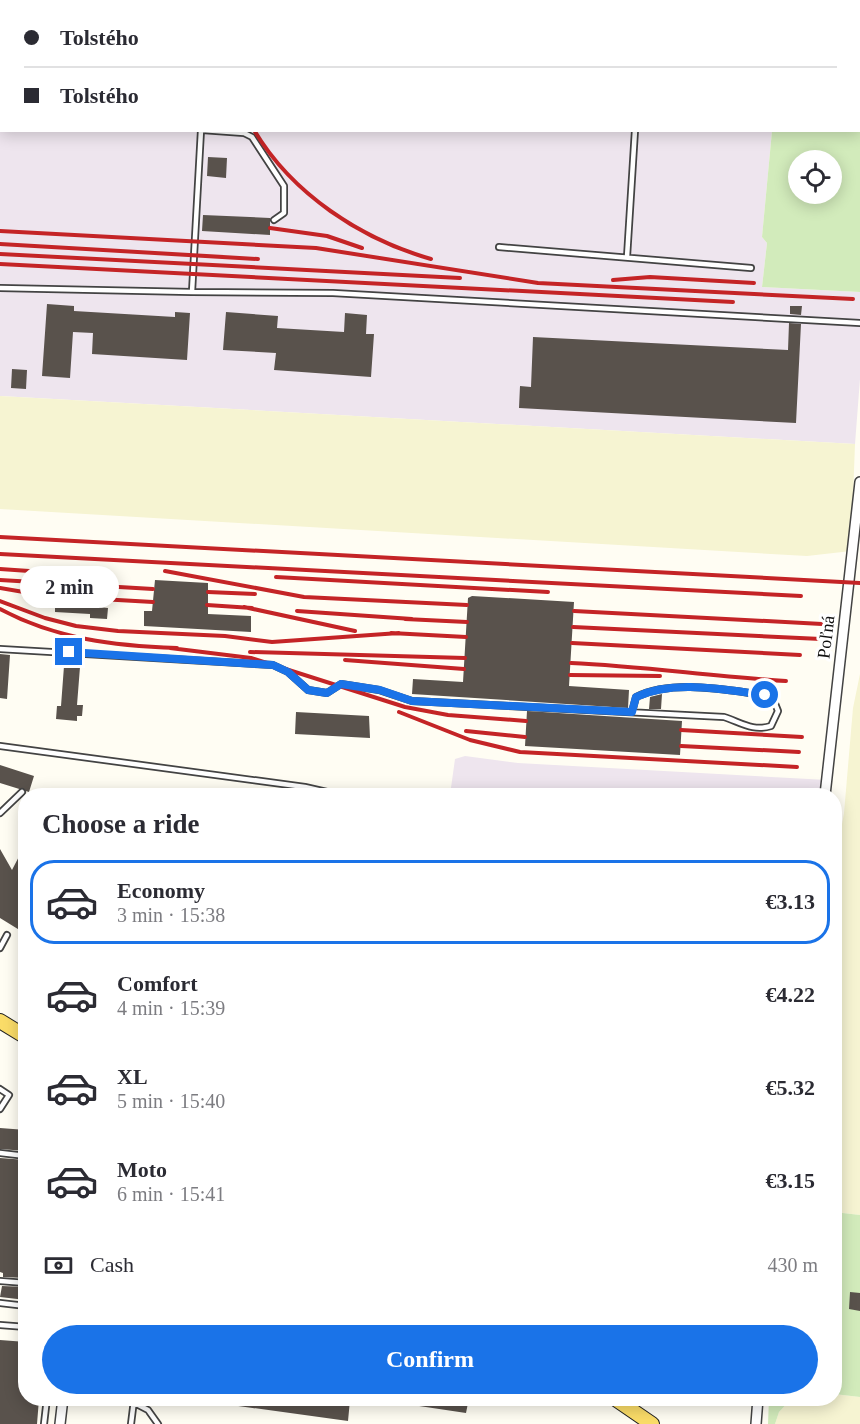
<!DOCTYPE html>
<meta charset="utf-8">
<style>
body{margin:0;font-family:"Times New Roman",serif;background:#f7f7f7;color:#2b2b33;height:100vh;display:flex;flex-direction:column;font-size:22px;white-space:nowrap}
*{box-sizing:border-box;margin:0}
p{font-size:20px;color:#7c7c81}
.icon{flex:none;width:33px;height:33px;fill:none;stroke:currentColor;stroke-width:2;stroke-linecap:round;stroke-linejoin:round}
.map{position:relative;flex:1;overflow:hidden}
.side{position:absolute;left:18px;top:788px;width:824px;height:618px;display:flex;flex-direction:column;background:#fff;border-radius:24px;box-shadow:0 3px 15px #0003}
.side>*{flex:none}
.banner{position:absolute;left:0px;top:0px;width:861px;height:132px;box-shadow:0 3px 15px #0003;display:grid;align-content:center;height:132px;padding:0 24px;background:#fff}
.controls{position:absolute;left:788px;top:150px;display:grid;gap:12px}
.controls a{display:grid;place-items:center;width:54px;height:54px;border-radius:50%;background:#fff;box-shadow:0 3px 15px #0003;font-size:30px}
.end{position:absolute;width:27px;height:27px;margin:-14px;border:8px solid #1a73e8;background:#fff;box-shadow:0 0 0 3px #fff}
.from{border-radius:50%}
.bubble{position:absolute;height:42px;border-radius:21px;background:#fff;box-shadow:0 3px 15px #0003;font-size:20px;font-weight:800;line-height:42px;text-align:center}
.banner b{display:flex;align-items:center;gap:21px;height:57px;font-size:22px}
.banner b+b{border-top:2px solid #e1e1e2}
.banner i{width:15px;height:15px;background:#2b2b33}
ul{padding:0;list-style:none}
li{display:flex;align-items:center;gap:18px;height:84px;margin:0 12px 9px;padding:0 12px;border:3px solid transparent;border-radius:24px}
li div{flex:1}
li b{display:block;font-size:22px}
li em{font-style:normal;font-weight:800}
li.on{border-color:#1a73e8}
li>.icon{width:54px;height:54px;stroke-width:1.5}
h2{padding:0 24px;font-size:27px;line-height:72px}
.pay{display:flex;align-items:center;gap:15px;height:66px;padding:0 24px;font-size:22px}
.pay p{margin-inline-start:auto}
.primary-button{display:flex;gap:12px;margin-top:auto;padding:12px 24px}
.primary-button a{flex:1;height:69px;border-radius:36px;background:#1a73e8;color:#fff;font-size:24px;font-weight:800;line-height:69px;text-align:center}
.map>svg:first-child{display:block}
.industrial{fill:#eee5ee}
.farmland{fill:#f6f4d2}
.green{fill:#d2ebbb;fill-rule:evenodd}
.building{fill:#59524c}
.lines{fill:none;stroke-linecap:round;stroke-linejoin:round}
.lane-casing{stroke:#434343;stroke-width:8}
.street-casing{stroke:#434343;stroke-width:12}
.primary-casing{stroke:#212121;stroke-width:16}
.path{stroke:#323232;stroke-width:2;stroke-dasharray:6 3;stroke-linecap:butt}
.lane{stroke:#fff;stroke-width:4.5}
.street{stroke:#fff;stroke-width:9}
.primary{stroke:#fadc68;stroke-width:14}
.rail{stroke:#c42426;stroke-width:4}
.route{stroke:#1a73e8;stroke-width:8}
.labels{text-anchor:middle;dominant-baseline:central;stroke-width:6;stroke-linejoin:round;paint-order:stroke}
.street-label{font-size:18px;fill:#101010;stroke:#fff}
</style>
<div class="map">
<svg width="860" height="1424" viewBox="0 0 860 1424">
<rect width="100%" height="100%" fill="#fffdf3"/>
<!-- industrial -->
<path class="industrial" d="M0,0H860V103V2H2V130L772,131L762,237L767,243L762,287L860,292V379L855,444L0,396Z
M465,756L518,763L827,780L826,795H450L455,759Z"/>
<!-- farmland -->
<path class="farmland" d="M0,396L855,444L851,551L807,556L0,509Z
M860,674V1215L834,1212V869L844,813L853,708Z
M834,1394L860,1397V1424H775L779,1412L792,1398H834Z"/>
<!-- green -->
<path class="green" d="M860,103V292L762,287L767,243L762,237L772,131L860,130ZM798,160H831V194H798Z
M834,1212L860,1215V1397L834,1394Z
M769,1398H792L779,1412L775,1424H768Z"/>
<!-- building -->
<path class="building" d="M208,157L227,158L226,178L207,176Z
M203,215L270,218V235L202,231Z
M47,304L74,306V311L175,317V312L190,313L187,360L92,354L93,333L73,332L70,378L42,376Z
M790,306H802L801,315L790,314Z
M226,312L278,316L277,328L344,332L345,313L367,315L366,334H374L371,377L274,370L276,353L223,350Z
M789,323L801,324L796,423L519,408L520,386L531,387L533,337L788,350Z
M12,369L27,370L26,389L11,388Z
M155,580L208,583V614L251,616V632L144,626V611H152Z
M472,596L574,602L569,686L629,690L628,708L412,694L413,679L463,682L468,598Z
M55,603L108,608L107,619L90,618V614L55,612Z
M0,654L10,655L7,699L0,698Z
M64,666L80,667L77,705H83L82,716H77V721L56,719L57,706H61Z
M662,694L661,709H649L650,697Z
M527,711L682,721L680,755L525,746Z
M296,712L369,716L370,738L295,734Z
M0,765L34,776L29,792L0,783Z
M26,843V934L0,918V849L12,870Z
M0,1128L26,1130V1151L0,1149Z
M0,1158L26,1160V1278L3,1277V1273L0,1272Z
M2,1286L26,1287V1300L0,1297Z
M850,1292L860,1293V1311L849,1309Z
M0,1340L26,1342V1398L39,1399L37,1424H0Z
M224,1398H340L350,1400L348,1421L224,1404Z
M399,1398H469L466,1413L399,1403Z"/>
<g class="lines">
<!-- lane casing -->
<g class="lane-casing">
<path id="lane" d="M172,0L173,2
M206,0L222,2
M486,2V0
M519,2V0
M859,2V0
M0,95H2
M201,130L192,292L333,293L860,323
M202,130L244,133L252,137L284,186V213L274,220
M499,247L751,268
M627,257L635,130
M0,288L192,292
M0,649L273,665L288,672L308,690L327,693L341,684L379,690L412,701L724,717C740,722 753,732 771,726L778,711L774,701L765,695C725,690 673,679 636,697L632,712
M0,746L305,787L340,795
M0,813L22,792
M0,948L7,935
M0,1089L9,1095L0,1109
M0,1153L26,1156
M0,1281L26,1283
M0,1303L26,1306
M0,1325L26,1327
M125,1398L148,1410L158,1424
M44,1424L47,1398
M131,1424L134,1400"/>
</g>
<!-- street casing -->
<g class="street-casing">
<path id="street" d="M825,795L860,482
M60,1424L63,1398
M756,1424L758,1398"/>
</g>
<!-- primary casing -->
<g class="primary-casing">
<path id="primary" d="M0,1021L26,1037
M614,1398L652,1424"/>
</g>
<!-- path -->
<path class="path" d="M470,0L472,2"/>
<!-- lane -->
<use href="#lane" class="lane"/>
<!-- street -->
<use href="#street" class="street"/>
<!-- primary -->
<use href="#primary" class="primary"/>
<!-- rail -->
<path class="rail" d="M188,0L189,2
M200,0L201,2
M254,130C292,194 361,239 431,259
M270,228L327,236L362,248
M0,231L316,248L538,283L853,299
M0,244L258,259
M0,254L460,278
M0,264L733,302
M613,280L650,277L754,283
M0,537L860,583
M0,554L801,596
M0,569L102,576
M165,571L304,597L467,605
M276,577L548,592
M0,580L153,589
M0,588L47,596L153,602
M208,592L255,594
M0,601L45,618L76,626L118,631L225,636L272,642L399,633
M207,605L252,608
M244,607L355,631
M0,609C56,639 115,646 177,648
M297,611L412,619
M574,611L822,624
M405,619L467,622
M573,627L821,639
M391,633L466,637
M572,643L800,655
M170,648L251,658L405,707L448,715L526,721
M250,652L465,658
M345,660L464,669
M571,663C643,666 714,677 786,681
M570,675L660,676
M399,712L470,740L520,752L797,767
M681,730L802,737
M466,731L525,737
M681,746L799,752"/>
</g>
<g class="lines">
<!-- route -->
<path class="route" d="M69,652L273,665L288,672L308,690L327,693L341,684L380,690L412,701L632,712L636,697C674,679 725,690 765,695"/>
</g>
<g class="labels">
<!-- street labels -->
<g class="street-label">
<text transform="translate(826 637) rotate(-83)">Poľná</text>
</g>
</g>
</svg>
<div class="controls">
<a><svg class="icon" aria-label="locate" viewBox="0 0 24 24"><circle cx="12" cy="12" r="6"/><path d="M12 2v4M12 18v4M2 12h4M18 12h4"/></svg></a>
</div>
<i class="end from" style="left:765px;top:695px"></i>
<i class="end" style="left:69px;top:652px"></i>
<div class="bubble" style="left:20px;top:566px;width:99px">2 min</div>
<div class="banner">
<b><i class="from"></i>Tolstého</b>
<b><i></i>Tolstého</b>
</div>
<section class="side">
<h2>Choose a ride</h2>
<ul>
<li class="on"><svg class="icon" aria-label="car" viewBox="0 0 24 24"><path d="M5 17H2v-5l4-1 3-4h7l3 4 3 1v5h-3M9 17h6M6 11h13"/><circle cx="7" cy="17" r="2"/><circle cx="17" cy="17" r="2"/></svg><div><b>Economy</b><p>3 min · 15:38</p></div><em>€3.13</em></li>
<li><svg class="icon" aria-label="car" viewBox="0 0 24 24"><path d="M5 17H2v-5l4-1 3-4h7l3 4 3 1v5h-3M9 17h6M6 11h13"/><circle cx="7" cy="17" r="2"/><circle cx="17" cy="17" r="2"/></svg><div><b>Comfort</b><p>4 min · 15:39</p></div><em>€4.22</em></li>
<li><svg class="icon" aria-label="car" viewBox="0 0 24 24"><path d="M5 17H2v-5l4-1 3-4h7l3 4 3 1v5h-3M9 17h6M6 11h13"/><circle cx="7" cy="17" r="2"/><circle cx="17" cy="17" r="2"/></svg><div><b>XL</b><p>5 min · 15:40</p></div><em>€5.32</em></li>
<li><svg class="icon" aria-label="car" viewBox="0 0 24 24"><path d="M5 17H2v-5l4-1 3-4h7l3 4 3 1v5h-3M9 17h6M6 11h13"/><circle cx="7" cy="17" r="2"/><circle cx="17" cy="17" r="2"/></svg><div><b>Moto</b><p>6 min · 15:41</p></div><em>€3.15</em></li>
</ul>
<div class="pay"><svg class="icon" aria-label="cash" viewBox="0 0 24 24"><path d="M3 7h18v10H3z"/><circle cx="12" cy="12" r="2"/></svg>Cash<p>430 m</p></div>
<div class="primary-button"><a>Confirm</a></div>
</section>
</div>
